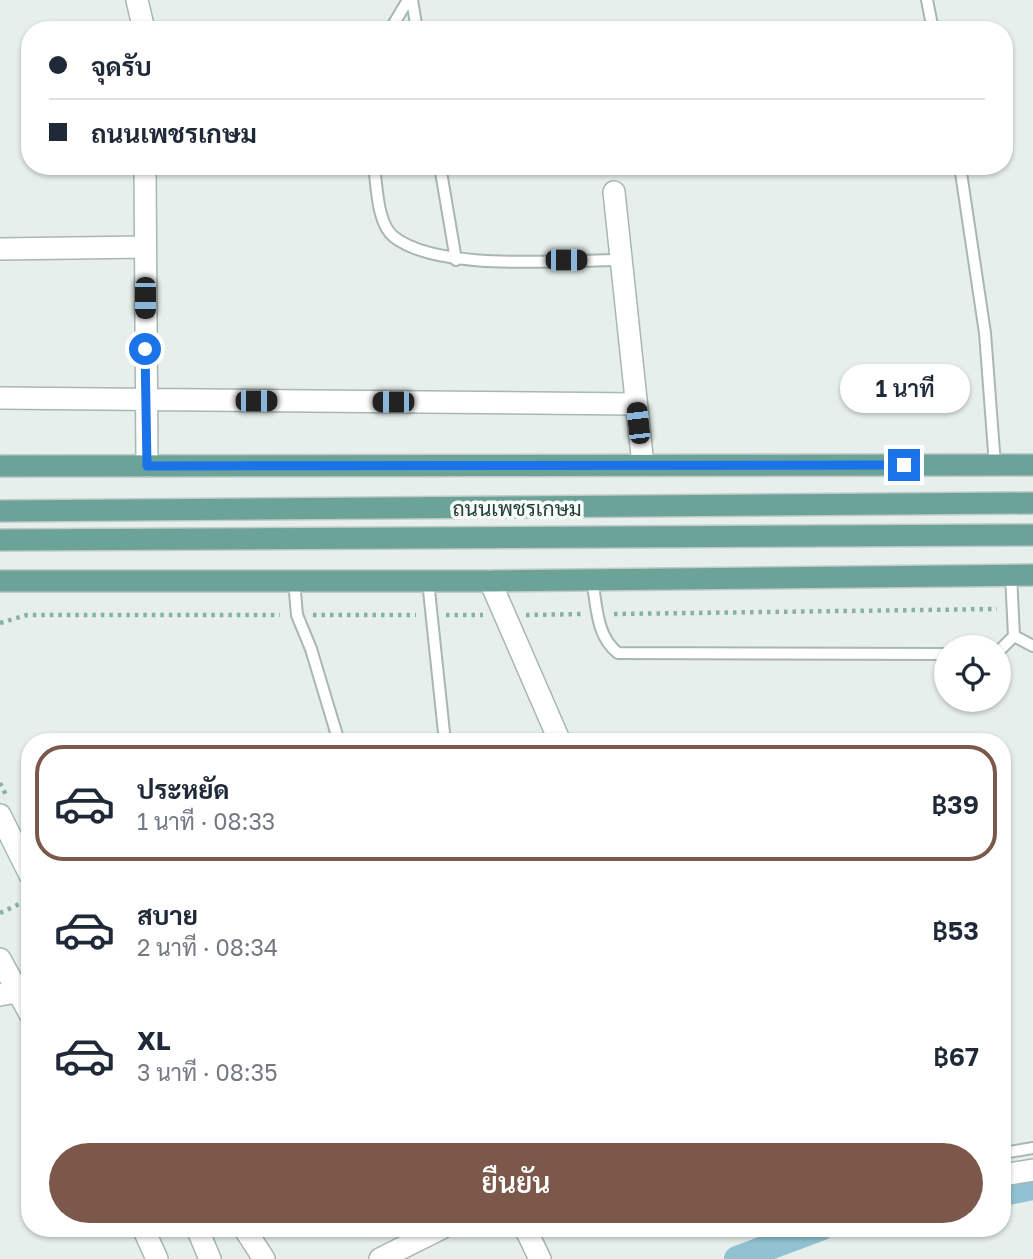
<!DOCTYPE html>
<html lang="th">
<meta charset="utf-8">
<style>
body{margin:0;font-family:"Golos Text",Sarabun,sans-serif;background:#f6f6f7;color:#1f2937;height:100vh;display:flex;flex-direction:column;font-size:26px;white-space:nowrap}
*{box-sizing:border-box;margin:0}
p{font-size:23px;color:#747a83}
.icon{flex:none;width:38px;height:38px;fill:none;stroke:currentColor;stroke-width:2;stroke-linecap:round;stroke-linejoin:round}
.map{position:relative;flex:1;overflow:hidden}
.drawer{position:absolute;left:21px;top:733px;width:990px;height:504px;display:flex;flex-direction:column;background:#fff;border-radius:28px;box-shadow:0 2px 5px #0004}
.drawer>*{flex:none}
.top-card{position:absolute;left:21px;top:21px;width:992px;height:154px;border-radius:28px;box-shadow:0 2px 5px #0004;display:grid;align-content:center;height:154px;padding:0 28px;background:#fff}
.fabs{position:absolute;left:934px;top:635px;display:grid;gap:14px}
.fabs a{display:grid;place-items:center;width:77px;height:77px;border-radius:50%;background:#fff;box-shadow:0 2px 5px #0004;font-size:35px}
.end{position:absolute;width:32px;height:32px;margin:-16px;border:9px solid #1a73e8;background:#fff;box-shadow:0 0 0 4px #fff}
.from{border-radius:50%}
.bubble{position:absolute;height:49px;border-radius:24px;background:#fff;box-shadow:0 2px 5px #0004;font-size:23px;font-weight:600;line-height:49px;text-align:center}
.car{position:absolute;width:21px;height:42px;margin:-21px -10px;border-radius:9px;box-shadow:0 0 5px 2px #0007;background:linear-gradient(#222 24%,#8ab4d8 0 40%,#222 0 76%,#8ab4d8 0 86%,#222 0)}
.top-card b{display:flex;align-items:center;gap:24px;height:66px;font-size:26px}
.top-card b+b{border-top:2px solid #e0e1e3}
.top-card i{width:18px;height:18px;background:#1f2937}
ul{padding:12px 0 0;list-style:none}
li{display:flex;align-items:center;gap:21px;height:116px;margin:0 14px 10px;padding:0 14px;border:4px solid transparent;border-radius:28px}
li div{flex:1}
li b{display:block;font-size:26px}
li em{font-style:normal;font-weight:600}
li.selected{border-color:#7c584b}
li>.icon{width:63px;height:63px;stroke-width:1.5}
.cta{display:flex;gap:14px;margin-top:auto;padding:14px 28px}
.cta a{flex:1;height:80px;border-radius:42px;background:#7c584b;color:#fff;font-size:28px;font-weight:600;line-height:80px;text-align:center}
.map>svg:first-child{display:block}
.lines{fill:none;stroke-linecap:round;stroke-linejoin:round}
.canal{stroke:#90c2d1;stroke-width:26}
.service-casing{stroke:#a8b7b3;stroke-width:14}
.minor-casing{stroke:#a8b7b3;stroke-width:24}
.secondary-casing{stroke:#a5bab4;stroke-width:24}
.primary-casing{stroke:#c2cac8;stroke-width:24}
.path{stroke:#87b1a7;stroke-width:4.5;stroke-dasharray:3.5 5;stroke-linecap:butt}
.service{stroke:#fff;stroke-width:10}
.minor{stroke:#fff;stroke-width:21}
.secondary{stroke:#fff;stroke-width:21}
.primary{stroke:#6ca399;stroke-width:21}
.route{stroke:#1a73e8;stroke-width:9}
.labels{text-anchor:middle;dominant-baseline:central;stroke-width:7;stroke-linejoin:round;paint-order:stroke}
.street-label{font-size:21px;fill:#25413b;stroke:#f7fbf9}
</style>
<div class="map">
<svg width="1033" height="1259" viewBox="0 0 1033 1259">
<rect width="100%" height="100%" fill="#e6efeb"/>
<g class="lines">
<!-- canal -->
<path class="canal" d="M1003,1193L1033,1187
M737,1259L820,1228"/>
<!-- service casing -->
<g class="service-casing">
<path id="service" d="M412,0L417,30
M927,0L933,30
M390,30L408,0
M374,166C377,186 377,224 394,237C439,272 563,260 620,260
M440,166L456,260
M960,166L985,333L995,465
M592,580C597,606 596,636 618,653L947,654
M294,581L297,615L311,649L339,742
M428,581L445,742
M1014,636L1033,646
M999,651L1014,636L1011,575
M1003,1153L1033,1148"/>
</g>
<!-- minor casing -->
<g class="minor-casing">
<path id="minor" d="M137,0L144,30
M145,166L147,466
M614,192L643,465
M0,249L145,247
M0,398L636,404
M490,581L560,742
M0,995L16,992
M1003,1175L1033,1170
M244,1228L264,1259
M525,1228L540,1259
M380,1259L442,1228"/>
</g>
<!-- secondary casing -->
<g class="secondary-casing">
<path id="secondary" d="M0,815L30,875
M0,959L30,1014
M143,1228L157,1259
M197,1228L210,1259"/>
</g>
<!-- primary casing -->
<g class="primary-casing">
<path id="primary" d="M0,466L1033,465
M0,511L1033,503
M0,540L1033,535
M0,581H490L1033,575"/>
</g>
<!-- path -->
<path class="path" d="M614,614L997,609
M313,615H416
M446,615H483
M526,615L581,614
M0,623L27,615H280
M0,783L6,795
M0,913L30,899"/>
<!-- service -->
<use href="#service" class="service"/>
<!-- minor -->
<use href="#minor" class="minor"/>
<!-- secondary -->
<use href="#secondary" class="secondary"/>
<!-- primary -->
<use href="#primary" class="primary"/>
</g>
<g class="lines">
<!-- route -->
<path class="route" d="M145,349L147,466L904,465"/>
</g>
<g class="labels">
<!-- street labels -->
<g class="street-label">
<text x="517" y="508">ถนนเพชรเกษม</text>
</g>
</g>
</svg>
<div class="fabs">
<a><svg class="icon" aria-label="locate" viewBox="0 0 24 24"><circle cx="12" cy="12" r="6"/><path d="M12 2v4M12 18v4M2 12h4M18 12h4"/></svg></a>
</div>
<i class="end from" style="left:145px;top:349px"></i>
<i class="end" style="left:904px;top:465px"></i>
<div class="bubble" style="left:840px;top:364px;width:130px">1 นาที</div>
<i class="car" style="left:566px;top:260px;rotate:90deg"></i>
<i class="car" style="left:145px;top:298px;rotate:180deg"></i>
<i class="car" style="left:256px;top:401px;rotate:90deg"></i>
<i class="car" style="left:393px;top:402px;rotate:270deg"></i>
<i class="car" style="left:638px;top:423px;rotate:354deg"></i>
<div class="top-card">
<b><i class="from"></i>จุดรับ</b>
<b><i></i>ถนนเพชรเกษม</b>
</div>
<section class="drawer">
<ul>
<li class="selected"><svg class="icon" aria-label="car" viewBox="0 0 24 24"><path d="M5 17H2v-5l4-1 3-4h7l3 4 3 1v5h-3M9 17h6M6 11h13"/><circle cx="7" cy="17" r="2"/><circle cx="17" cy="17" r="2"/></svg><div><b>ประหยัด</b><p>1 นาที · 08:33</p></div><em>฿39</em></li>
<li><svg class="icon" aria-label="car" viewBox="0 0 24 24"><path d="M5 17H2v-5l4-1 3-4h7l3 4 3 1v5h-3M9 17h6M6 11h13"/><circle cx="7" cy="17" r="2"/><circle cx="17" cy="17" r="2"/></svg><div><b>สบาย</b><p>2 นาที · 08:34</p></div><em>฿53</em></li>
<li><svg class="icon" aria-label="car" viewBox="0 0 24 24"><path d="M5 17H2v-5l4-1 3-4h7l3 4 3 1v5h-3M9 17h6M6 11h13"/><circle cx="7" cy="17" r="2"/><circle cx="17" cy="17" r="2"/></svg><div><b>XL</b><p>3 นาที · 08:35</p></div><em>฿67</em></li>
</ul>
<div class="cta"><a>ยืนยัน</a></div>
</section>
</div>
